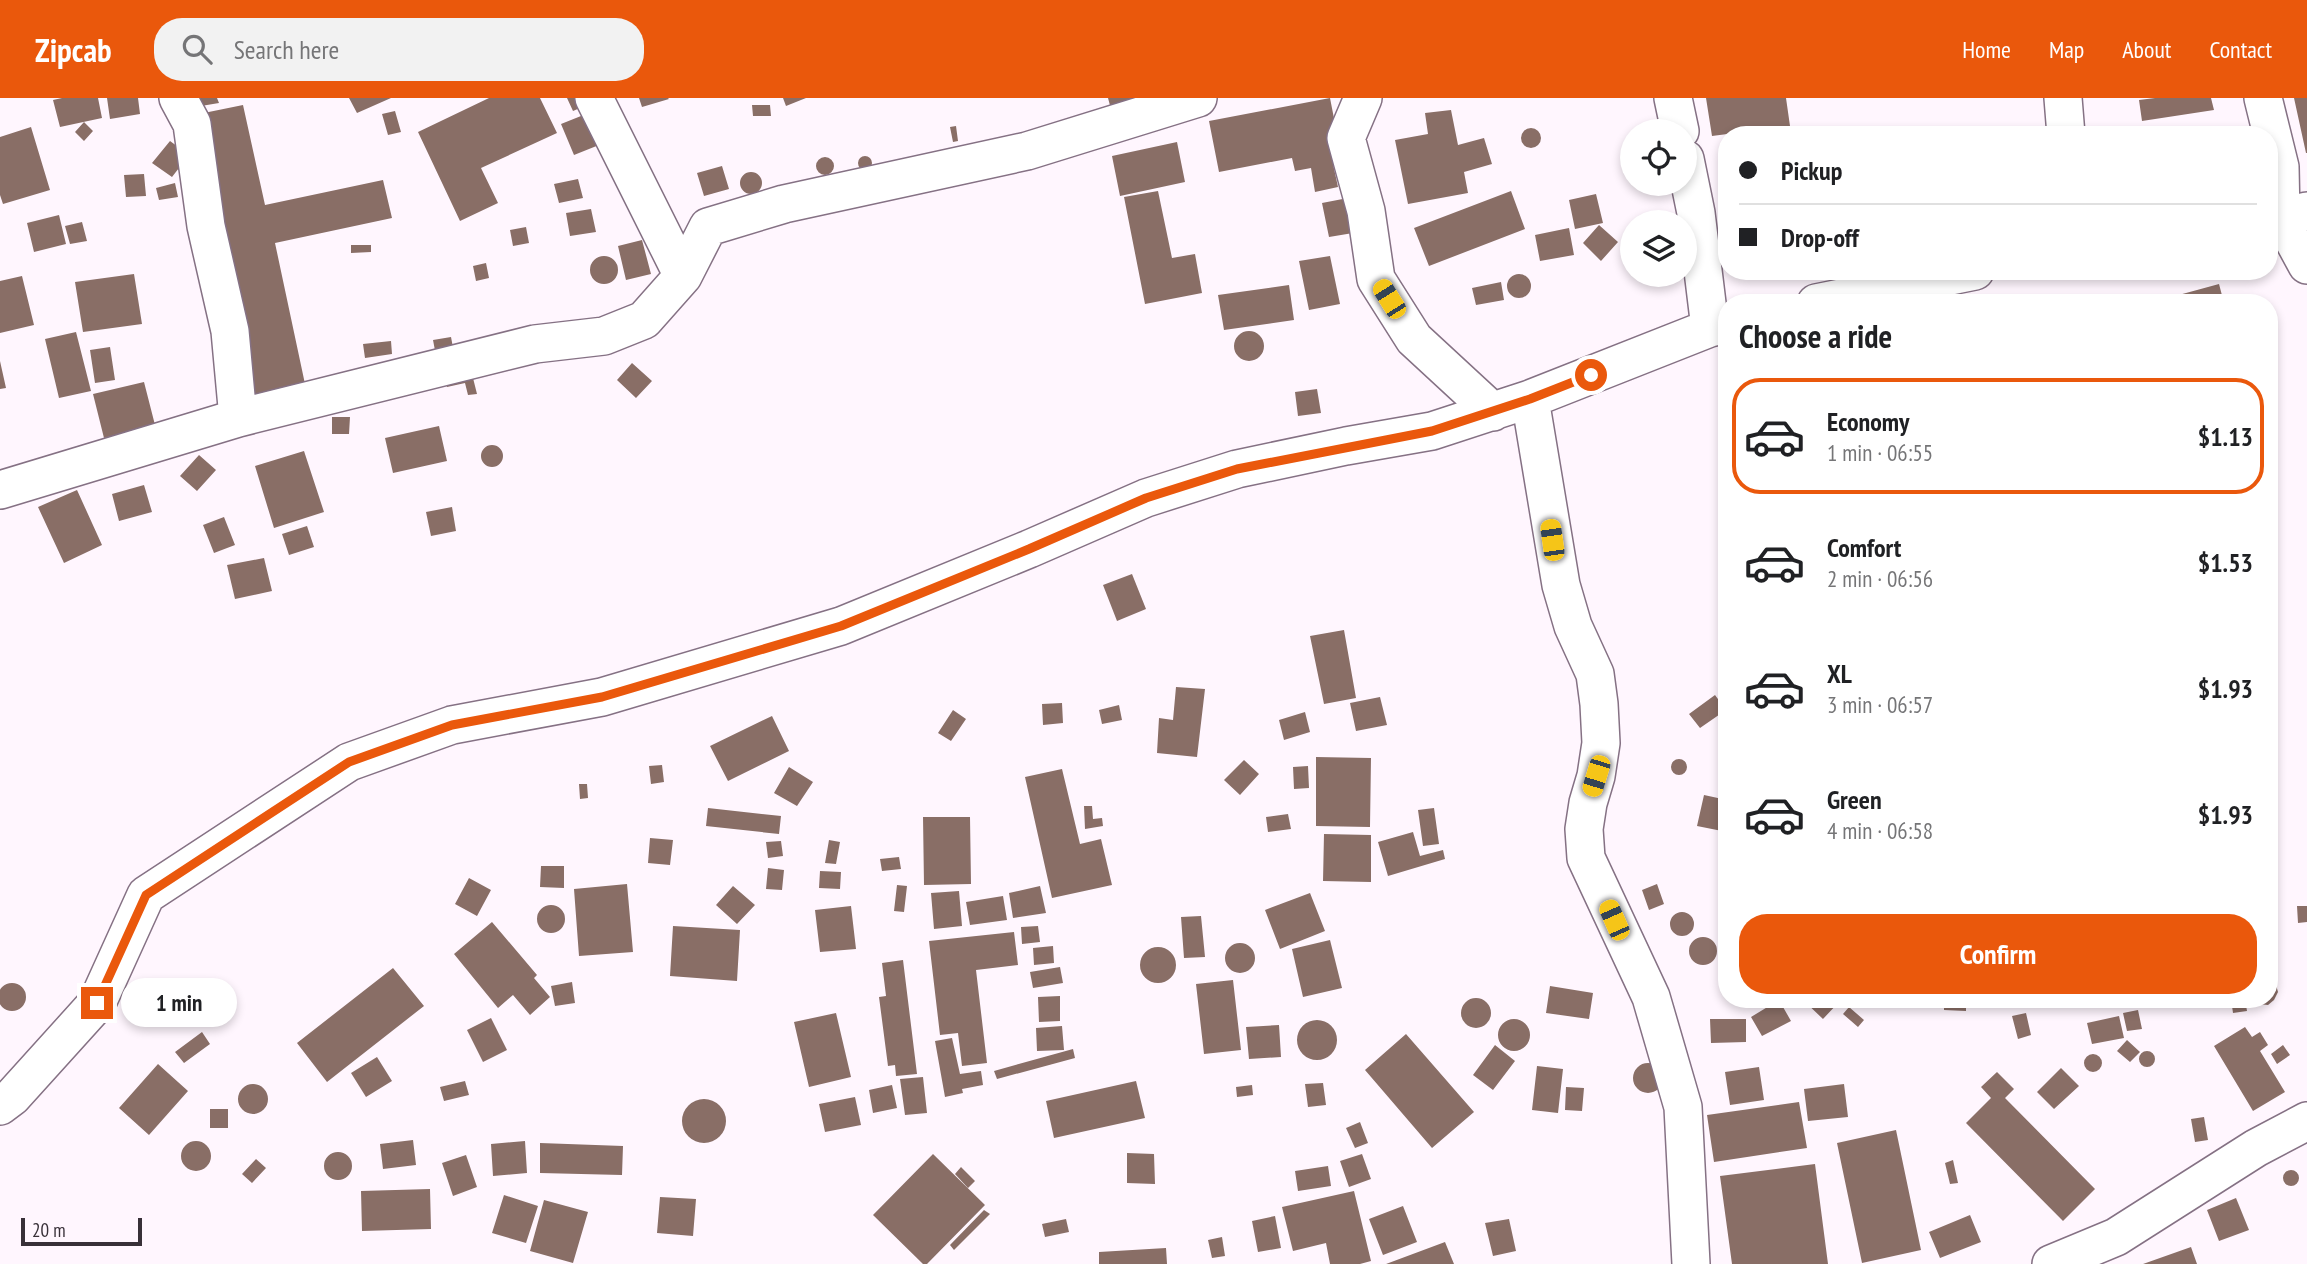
<!DOCTYPE html>
<meta charset="utf-8">
<style>
body{margin:0;font-family:"PT Sans Narrow",sans-serif;background:#f2f2f2;color:#202124;height:100vh;display:flex;flex-direction:column;font-size:26px;white-space:nowrap}
*{box-sizing:border-box;margin:0}
p{font-size:23px;color:#757577}
.icon{flex:none;width:38px;height:38px;fill:none;stroke:currentColor;stroke-width:2;stroke-linecap:round;stroke-linejoin:round}
.map{position:relative;flex:1;overflow:hidden}
.drawer{position:absolute;left:1718px;top:196px;width:560px;height:714px;display:flex;flex-direction:column;background:#fff;border-radius:28px;box-shadow:0 4px 10px #0003}
.drawer>*{flex:none}
.guide{position:absolute;left:1718px;top:28px;width:560px;height:154px;border-radius:28px;box-shadow:0 4px 10px #0003;display:grid;align-content:center;height:154px;padding:0 21px;background:#fff}
.controls{position:absolute;left:1620px;top:21px;display:grid;gap:14px}
.controls a{display:grid;place-items:center;width:77px;height:77px;border-radius:50%;background:#fff;box-shadow:0 4px 10px #0003;font-size:35px}
.scale{position:absolute;left:21px;bottom:18px;width:121px;box-sizing:border-box;padding-left:7px;border:4px solid #383038;border-top:0;font-size:19px;line-height:24px;white-space:nowrap;color:#383038;-webkit-text-stroke:5px #fff6fe;paint-order:stroke}
.end{position:absolute;width:32px;height:32px;margin:-16px;border:9px solid #ea580c;background:#fff;box-shadow:0 0 0 4px #fff}
.from{border-radius:50%}
.bubble{position:absolute;height:49px;border-radius:24px;background:#fff;box-shadow:0 4px 10px #0003;font-size:23px;font-weight:600;line-height:49px;text-align:center}
.car{position:absolute;width:21px;height:42px;margin:-21px -10px;border-radius:9px;box-shadow:0 0 5px 2px #0007;background:linear-gradient(#f5c518 24%,#345 0 40%,#f5c518 0 76%,#345 0 86%,#f5c518 0)}
.guide b{display:flex;align-items:center;gap:24px;height:66px;font-size:26px}
.guide b+b{border-top:2px solid #e0e0e0}
.guide i{width:18px;height:18px;background:#202124}
ul{padding:0;list-style:none}
li{display:flex;align-items:center;gap:21px;height:116px;margin:0 14px 10px;padding:0 7px;border:4px solid transparent;border-radius:28px}
li div{flex:1}
li b{display:block;font-size:26px}
li em{font-style:normal;font-weight:600}
li.current{border-color:#ea580c}
li>.icon{width:63px;height:63px;stroke-width:1.5}
h2{padding:0 21px;font-size:32px;line-height:84px}
.action{display:flex;gap:14px;margin-top:auto;padding:14px 21px}
.action a{flex:1;height:80px;border-radius:28px;background:#ea580c;color:#fff;font-size:28px;font-weight:600;line-height:80px;text-align:center}
header{display:flex;align-items:center;gap:42px;box-sizing:border-box;height:98px;padding:0 35px;background:#ea580c;color:#fff}
header strong{font-size:33px}
nav{display:flex;gap:38px;margin-inline-start:auto;font-size:24px}
.search{width:490px;height:63px;background:#f2f2f2;display:flex;align-items:center;gap:18px;box-sizing:border-box;padding:0 24px;border-radius:28px;color:#757577;font-size:26px}
.map>svg:first-child{display:block}
.building{fill:#896e66}
.lines{fill:none;stroke-linecap:round;stroke-linejoin:round}
.street-casing{stroke:#857184;stroke-width:40}
.street{stroke:#fff;stroke-width:37}
.route{stroke:#ea580c;stroke-width:9}
</style>
<header>
<strong>Zipcab</strong>
<div class="search"><svg class="icon" aria-label="search" viewBox="0 0 24 24"><circle cx="10" cy="10" r="6"/><path d="M15 15l6 6"/></svg>Search here</div>
<nav><a>Home</a><a>Map</a><a>About</a><a>Contact</a></nav>
</header>
<div class="map">
<svg width="2307" height="1166" viewBox="0 0 2307 1166">
<rect width="100%" height="100%" fill="#fff6fe"/>
<!-- building -->
<path class="building" d="M62,0H98L102,20L60,29L53,2Z
M107,0H138L140,16L110,21Z
M201,0H217L219,5L195,9L193,1Z
M349,0H391L357,15Z
M489,0H540L557,35L481,70L498,105L460,123L418,34Z
M567,0H584L587,7L573,13Z
M639,0H668L669,1L642,9Z
M783,0H806L786,8Z
M1108,0H1164L1112,15Z
M1330,0L1340,51L1337,65L1333,66L1338,89L1315,94L1311,70L1295,73L1292,60L1219,74L1209,23Z
M1706,0H1786L1790,28L1712,38Z
M2155,0H2211L2214,12L2142,23L2139,2Z
M2294,0H2307V55H2306Z
M243,7L265,107L383,82L392,120L275,145L305,286L254,296L194,17Z
M752,7H770L771,18H753Z
M1451,12L1458,47L1484,40L1492,66L1464,74L1468,95L1408,106L1395,42L1428,36L1425,15Z
M395,13L401,34L388,37L382,16Z
M591,14L604,45L574,57L561,26Z
M84,24L93,33L84,43L75,34Z
M956,28L958,43L953,44L950,29Z
M31,29L50,92L3,106L0,97V39Z
M1521 40a10 10 0 1 1 20 0a10 10 0 1 1-20 0Z
M1834,32V37H1813L1812,33Z
M170,43L189,57L172,79L152,65Z
M1177,44L1185,84L1120,98L1112,58Z
M858 65a7 7 0 1 1 14 0a7 7 0 1 1-14 0Z
M816 68a9 9 0 1 1 18 0a9 9 0 1 1-18 0Z
M1727,62V98H1726L1720,64Z
M722,68L729,91L704,98L697,75Z
M740 85a11 11 0 1 1 22 0a11 11 0 1 1-22 0Z
M144,76L146,98L126,99L124,77Z
M578,81L583,100L559,105L554,86Z
M175,85L178,99L159,102L156,90Z
M1158,93L1172,160L1195,156L1202,195L1145,206L1124,99Z
M1511,93L1525,131L1429,168L1414,130Z
M1596,96L1603,125L1575,131L1569,102Z
M1353,99L1359,134L1329,139L1322,105Z
M591,111L596,134L570,138L566,115Z
M59,117L66,146L34,154L27,125Z
M82,124L87,143L70,146L65,128Z
M1599,127L1618,144L1601,163L1583,145Z
M526,129L529,145L513,148L510,132Z
M1569,130L1574,157L1540,163L1535,137Z
M642,142L651,176L626,182L618,148Z
M351,147H371V154L351,155Z
M590 172a14 14 0 1 1 28 0a14 14 0 1 1-28 0Z
M1330,158L1340,206L1309,212L1299,163Z
M486,165L489,180L476,183L473,168Z
M134,176L142,226L83,234L75,184Z
M1507 188a12 12 0 1 1 24 0a12 12 0 1 1-24 0Z
M22,178L34,227L0,235V183Z
M1501,184L1504,202L1476,207L1472,190Z
M2219,186L2224,205H2153V204Z
M1289,187L1294,222L1224,232L1218,197Z
M1234 248a15 15 0 1 1 30 0a15 15 0 1 1-30 0Z
M76,234L91,293L59,300L45,241Z
M451,239L455,260L437,263L433,242Z
M391,243L392,256L365,260L363,246Z
M110,249L115,282L95,285L90,252Z
M0,263L6,290L0,291Z
M632,265L652,283L636,300L617,282Z
M472,276L477,296L468,297L465,285L447,289L445,281Z
M144,284L155,327L104,340L93,296Z
M1317,291L1321,315L1298,318L1295,294Z
M332,319H350L349,336H332Z
M439,328L447,363L393,375L385,340Z
M481 358a11 11 0 1 1 22 0a11 11 0 1 1-22 0Z
M304,353L324,414L274,430L255,368Z
M199,357L216,372L197,393L180,378Z
M144,387L152,414L119,423L112,396Z
M77,392L102,447L64,465L38,409Z
M452,409L456,433L431,438L426,414Z
M224,419L235,447L214,455L203,427Z
M307,428L314,449L289,457L282,436Z
M264,460L272,493L235,501L227,467Z
M1132,476L1146,511L1117,523L1103,487Z
M1344,532L1356,600L1324,606L1310,538Z
M1176,589L1205,591L1197,659L1157,655L1159,620L1173,622Z
M1715,597L1726,612L1700,630L1689,616Z
M1380,599L1387,627L1356,633L1350,605Z
M1062,605L1063,625L1043,627L1042,606Z
M1119,607L1122,622L1102,626L1099,612Z
M953,612L966,621L951,643L938,635Z
M1305,614L1310,634L1284,642L1279,622Z
M772,618L789,653L728,683L710,648Z
M1316,659L1371,660L1370,729L1316,728Z
M1671 669a8 8 0 1 1 16 0a8 8 0 1 1-16 0Z
M1244,662L1259,676L1240,697L1224,682Z
M662,667L664,684L651,686L649,668Z
M1308,668L1309,690L1294,691L1293,669Z
M789,669L813,684L797,708L774,695Z
M1062,671L1080,746L1101,741L1112,787L1052,800L1025,679Z
M579,686H587L588,700L580,701Z
M1704,697L1727,702V734L1697,728Z
M1084,708H1092L1093,721L1102,720L1103,728L1085,731Z
M708,710L781,718L779,736L706,728Z
M1434,710L1439,746L1423,748L1418,712Z
M1288,716L1291,731L1268,734L1266,719Z
M923,719H970L971,786L924,787Z
M1413,734L1420,758L1443,752L1445,761L1388,778L1378,744Z
M1324,736L1371,737V784L1323,783Z
M650,740L673,742L670,767L648,765Z
M829,742L840,744L836,766L825,765Z
M781,743L783,758L768,760L766,744Z
M899,759L901,771L882,773L880,761Z
M541,768H564V790L540,789Z
M768,770L784,772L782,792L766,791Z
M820,773L841,774L840,791L819,790Z
M469,780L491,792L477,818L455,806Z
M627,786L633,854L579,858L574,791Z
M1657,786L1664,806L1649,812L1642,792Z
M897,787L907,788L904,814L894,813Z
M733,788L755,807L737,826L716,807Z
M1040,788L1046,815L1013,820L1009,795Z
M959,793L962,828L934,831L931,795Z
M1310,795L1325,833L1280,851L1265,812Z
M1003,798L1007,822L970,827L966,804Z
M537 821a14 14 0 1 1 28 0a14 14 0 1 1-28 0Z
M851,808L856,851L820,854L815,812Z
M2297,808H2307V824L2298,825Z
M1670 826a12 12 0 1 1 24 0a12 12 0 1 1-24 0Z
M1201,818L1205,859L1184,860L1181,819Z
M492,824L537,877L534,880L550,899L530,917L513,897L498,910L454,856Z
M673,828L740,832L737,883L670,878Z
M1038,828L1040,844L1022,846L1021,829Z
M1014,834L1018,867L976,872L987,965L962,968L958,935L940,937L929,843Z
M1689 853a14 14 0 1 1 28 0a14 14 0 1 1-28 0Z
M1330,842L1342,890L1303,899L1292,851Z
M1225 860a15 15 0 1 1 30 0a15 15 0 1 1-30 0Z
M1053,848L1054,865L1034,867L1033,850Z
M1140 867a18 18 0 1 1 36 0a18 18 0 1 1-36 0Z
M903,862L917,976L896,978L895,967L888,968L879,899L886,898L882,865Z
M1060,869L1063,885L1033,890L1030,874Z
M393,870L424,908L327,984L297,945Z
M2270,881L2276,887L2278,894L2274,902L2268,907L2259,906L2254,901H2270Z
M1233,882L1241,952L1204,956L1196,886Z
M572,884L575,905L555,908L551,888Z
M-2 899a14 14 0 1 1 28 0a14 14 0 1 1-28 0Z
M1550,888L1593,895L1589,921L1546,915Z
M1060,898V923L1039,924L1038,899Z
M1461 915a15 15 0 1 1 30 0a15 15 0 1 1-30 0Z
M1802,901H1836L1839,904L1823,921Z
M1944,901H1966V913L1944,912Z
M2231,901H2245L2247,913L2233,915Z
M1779,902L1791,923L1762,938L1751,919Z
M1849,909L1864,922L1858,929L1843,916Z
M2138,912L2142,931L2127,933L2123,915Z
M836,915L851,979L809,989L794,924Z
M2026,915L2031,937L2018,941L2012,918Z
M2119,918L2124,940L2092,946L2087,925Z
M491,920L507,952L483,964L467,932Z
M1710,921H1746V944L1711,945Z
M1498 937a16 16 0 1 1 32 0a16 16 0 1 1-32 0Z
M1297 942a20 20 0 1 1 40 0a20 20 0 1 1-40 0Z
M1279,927L1281,959L1249,961L1246,929Z
M1062,928L1064,952L1037,953L1036,930Z
M2245,929L2252,939L2260,934L2268,947L2260,953L2285,994L2253,1013L2214,948Z
M202,934L210,946L184,965L175,954Z
M1406,936L1474,1014L1432,1050L1365,972Z
M952,940L960,976L981,973L983,987L962,991L963,995L945,999L935,943Z
M2127,942L2140,954L2130,964L2117,953Z
M1495,947L1515,963L1493,992L1473,977Z
M2283,947L2290,957L2277,966L2271,956Z
M1073,951L1075,960L997,981L994,973Z
M2139 961a8 8 0 1 1 16 0a8 8 0 1 1-16 0Z
M2084 965a9 9 0 1 1 18 0a9 9 0 1 1-18 0Z
M377,959L392,983L366,999L351,975Z
M1633 980a15 15 0 1 1 30 0a15 15 0 1 1-30 0Z
M158,966L188,993L149,1037L119,1010Z
M1537,968L1563,971L1558,1015L1532,1012Z
M1759,969L1764,1002L1730,1007L1725,974Z
M2061,970L2079,988L2054,1011L2037,994Z
M1997,974L2014,991L2005,1000L2095,1091L2063,1123L1966,1025L1991,1000L1981,989Z
M923,979L927,1015L905,1017L900,981Z
M465,983L469,997L444,1003L440,989Z
M1136,983L1145,1020L1054,1040L1046,1003Z
M1323,985L1326,1007L1308,1009L1305,986Z
M1844,986L1848,1019L1808,1023L1804,991Z
M238 1001a15 15 0 1 1 30 0a15 15 0 1 1-30 0Z
M892,987L897,1010L873,1015L869,992Z
M1252,987L1253,997L1237,999L1236,989Z
M1566,989L1584,990L1582,1013L1565,1012Z
M855,999L861,1027L825,1034L819,1006Z
M682 1023a22 22 0 1 1 44 0a22 22 0 1 1-44 0Z
M1799,1004L1807,1050L1714,1064L1707,1017Z
M210,1011H228V1030H210Z
M2204,1019L2208,1042L2195,1044L2191,1021Z
M1360,1024L1368,1045L1355,1050L1346,1030Z
M1896,1032L1921,1152L1862,1165L1837,1045Z
M413,1042L416,1067L383,1071L380,1046Z
M181 1058a15 15 0 1 1 30 0a15 15 0 1 1-30 0Z
M525,1043L527,1075L493,1078L491,1046Z
M540,1045L623,1048L622,1077L540,1075Z
M324 1068a14 14 0 1 1 28 0a14 14 0 1 1-28 0Z
M1127,1055L1154,1056L1155,1086L1127,1085Z
M933,1056L985,1107L927,1166H923L873,1117Z
M1362,1056L1371,1081L1349,1089L1340,1063Z
M466,1057L477,1089L453,1098L442,1065Z
M256,1061L266,1070L252,1085L242,1076Z
M1953,1062L1958,1085L1950,1086L1945,1065Z
M1815,1066L1828,1166H1732L1720,1078Z
M1328,1068L1331,1088L1298,1093L1295,1073Z
M961,1069L975,1083L968,1090L955,1076Z
M2283 1080a8 8 0 1 1 16 0a8 8 0 1 1-16 0Z
M430,1091L431,1131L362,1133L361,1093Z
M1354,1093L1371,1163L1360,1166H1330L1326,1145L1293,1153L1282,1109Z
M504,1097L538,1108L526,1145L492,1135Z
M660,1099L696,1101L693,1138L657,1135Z
M2236,1100L2249,1132L2219,1143L2207,1112Z
M544,1102L588,1114L573,1165L530,1153Z
M1403,1108L1417,1144L1383,1157L1369,1121Z
M984,1112L990,1116L954,1152L950,1147Z
M1970,1117L1981,1144L1940,1160L1929,1134Z
M1275,1118L1281,1150L1258,1154L1252,1123Z
M1066,1121L1069,1134L1045,1139L1042,1126Z
M1509,1121L1516,1153L1493,1158L1485,1125Z
M1222,1139L1225,1158L1212,1160L1208,1142Z
M1445,1144L1454,1166H1386Z
M2191,1149L2197,1166H2143Z
M1166,1150L1167,1166H1099V1154Z"/>
<g class="lines">
<!-- street casing -->
<g class="street-casing">
<path id="street" d="M178,0L192,26L206,128L230,233L238,320
M594,0L683,178L708,129L784,106L1027,53L1198,0
M1363,0L1346,40L1366,113L1376,181L1414,241L1493,314
M1673,0L1680,33
M2063,0L2066,37
M2263,0L2280,69L2281,119L2307,113
M1685,61L1696,115L1710,230
M2270,121L2281,119L2307,167
M1816,205L1975,173
M1530,301L1561,487L1573,528L1595,576L1599,606L1601,645L1596,678L1588,705L1584,731L1586,760L1651,899L1683,1009L1691,1166
M0,392L238,320L535,246L604,238L644,222L683,178
M0,1008L12,999L97,905L146,797L349,664L452,627L602,599L841,528L1029,451L1146,400L1237,371L1346,348L1432,333L1530,301L1710,230L1727,226
M2051,1166L2116,1139L2256,1050L2307,1023"/>
</g>
<!-- street -->
<use href="#street" class="street"/>
</g>
<g class="lines">
<!-- route -->
<path class="route" d="M97,905L146,797L349,664L452,627L602,599L841,528L1029,451L1146,400L1237,371L1432,333L1530,301L1591,277"/>
</g>
</svg>
<div class="controls">
<a><svg class="icon" aria-label="locate" viewBox="0 0 24 24"><circle cx="12" cy="12" r="6"/><path d="M12 2v4M12 18v4M2 12h4M18 12h4"/></svg></a>
<a><svg class="icon" aria-label="layers" viewBox="0 0 24 24"><path d="M12 4l9 5-9 5-9-5zM3 14l9 5 9-5"/></svg></a>
</div>
<div class="scale">20 m</div>
<i class="end from" style="left:1591px;top:277px"></i>
<i class="end" style="left:97px;top:905px"></i>
<div class="bubble" style="left:121px;top:880px;width:116px">1 min</div>
<i class="car" style="left:1389px;top:201px;rotate:328deg"></i>
<i class="car" style="left:1552px;top:442px;rotate:352deg"></i>
<i class="car" style="left:1596px;top:678px;rotate:197deg"></i>
<i class="car" style="left:1614px;top:822px;rotate:336deg"></i>
<div class="guide">
<b><i class="from"></i>Pickup</b>
<b><i></i>Drop-off</b>
</div>
<section class="drawer">
<h2>Choose a ride</h2>
<ul>
<li class="current"><svg class="icon" aria-label="car" viewBox="0 0 24 24"><path d="M5 17H2v-5l4-1 3-4h7l3 4 3 1v5h-3M9 17h6M6 11h13"/><circle cx="7" cy="17" r="2"/><circle cx="17" cy="17" r="2"/></svg><div><b>Economy</b><p>1 min · 06:55</p></div><em>$1.13</em></li>
<li><svg class="icon" aria-label="car" viewBox="0 0 24 24"><path d="M5 17H2v-5l4-1 3-4h7l3 4 3 1v5h-3M9 17h6M6 11h13"/><circle cx="7" cy="17" r="2"/><circle cx="17" cy="17" r="2"/></svg><div><b>Comfort</b><p>2 min · 06:56</p></div><em>$1.53</em></li>
<li><svg class="icon" aria-label="car" viewBox="0 0 24 24"><path d="M5 17H2v-5l4-1 3-4h7l3 4 3 1v5h-3M9 17h6M6 11h13"/><circle cx="7" cy="17" r="2"/><circle cx="17" cy="17" r="2"/></svg><div><b>XL</b><p>3 min · 06:57</p></div><em>$1.93</em></li>
<li><svg class="icon" aria-label="car" viewBox="0 0 24 24"><path d="M5 17H2v-5l4-1 3-4h7l3 4 3 1v5h-3M9 17h6M6 11h13"/><circle cx="7" cy="17" r="2"/><circle cx="17" cy="17" r="2"/></svg><div><b>Green</b><p>4 min · 06:58</p></div><em>$1.93</em></li>
</ul>
<div class="action"><a>Confirm</a></div>
</section>
</div>
